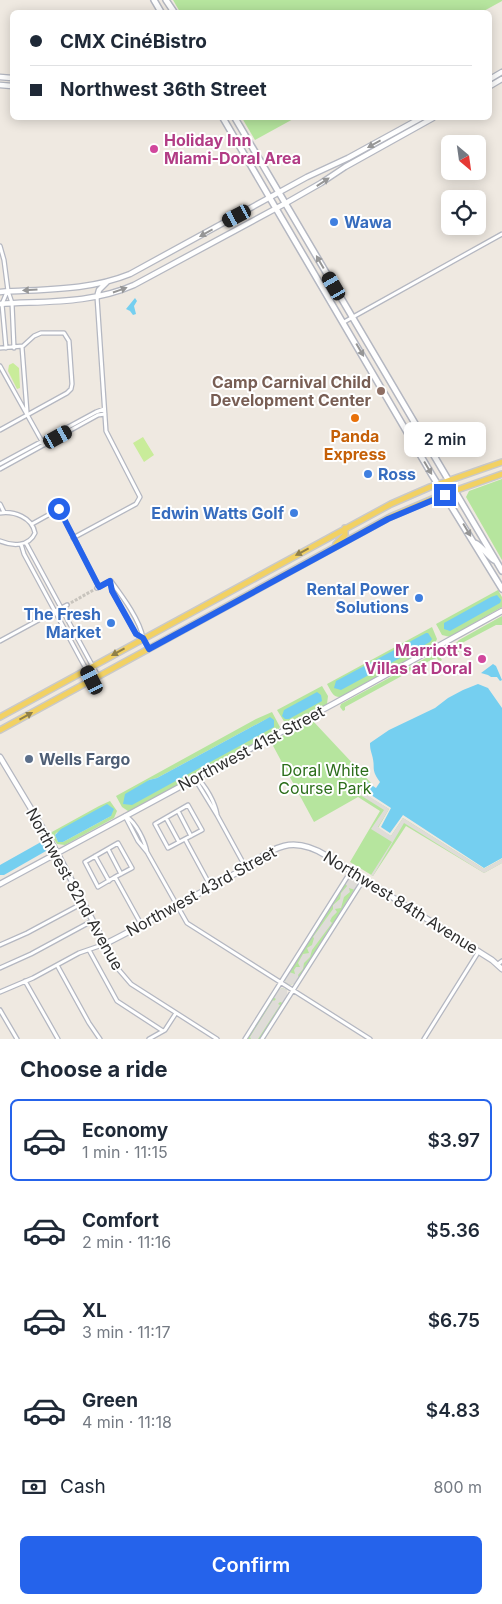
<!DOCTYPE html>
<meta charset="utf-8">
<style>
body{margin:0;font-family:Inter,sans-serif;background:#f2f2f3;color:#1f2937;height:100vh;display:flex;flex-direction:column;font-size:19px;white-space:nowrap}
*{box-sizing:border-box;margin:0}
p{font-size:16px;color:#747a83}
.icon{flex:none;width:28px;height:28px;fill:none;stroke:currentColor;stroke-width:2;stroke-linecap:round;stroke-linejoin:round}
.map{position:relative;height:1039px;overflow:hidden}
.details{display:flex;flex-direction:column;background:#fff;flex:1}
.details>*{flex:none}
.hud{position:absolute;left:10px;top:10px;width:482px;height:110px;border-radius:8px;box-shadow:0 2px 12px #0003;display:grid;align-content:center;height:110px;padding:0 20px;background:#fff}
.needle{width:32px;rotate:151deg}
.tools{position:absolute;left:441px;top:135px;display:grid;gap:10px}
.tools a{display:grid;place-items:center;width:45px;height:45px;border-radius:8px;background:#fff;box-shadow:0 2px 12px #0003;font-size:25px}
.end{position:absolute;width:22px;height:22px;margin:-11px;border:6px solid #2563eb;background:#fff;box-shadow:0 0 0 2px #fff}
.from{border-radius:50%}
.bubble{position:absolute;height:35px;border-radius:8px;background:#fff;box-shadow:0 2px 12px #0003;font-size:16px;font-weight:600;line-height:35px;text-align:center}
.car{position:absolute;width:15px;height:30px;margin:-15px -8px;border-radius:6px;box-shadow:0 0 4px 1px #0007;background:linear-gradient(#222 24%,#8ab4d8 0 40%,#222 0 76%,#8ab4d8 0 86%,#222 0)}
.hud b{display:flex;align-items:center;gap:18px;height:48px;font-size:19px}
.hud b+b{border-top:1px solid #e0e1e3}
.hud i{width:12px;height:12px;background:#1f2937}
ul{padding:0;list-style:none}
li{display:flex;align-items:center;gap:15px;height:82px;margin:0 10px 8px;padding:0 10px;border:2px solid transparent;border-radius:8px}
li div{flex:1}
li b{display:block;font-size:19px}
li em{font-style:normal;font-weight:600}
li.selected{border-color:#2563eb}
li>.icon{width:45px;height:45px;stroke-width:1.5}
h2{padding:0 20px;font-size:22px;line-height:60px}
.pay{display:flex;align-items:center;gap:12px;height:55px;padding:0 20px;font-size:19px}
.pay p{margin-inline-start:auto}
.primary-button{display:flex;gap:10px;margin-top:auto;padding:10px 20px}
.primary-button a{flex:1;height:58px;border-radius:8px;background:#2563eb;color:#fff;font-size:20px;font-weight:600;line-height:58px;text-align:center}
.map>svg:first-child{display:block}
.green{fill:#b6e59e;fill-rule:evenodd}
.pitch{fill:#c9ec9a}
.plaza{fill:#dfdcd8}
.water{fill:#75cff0}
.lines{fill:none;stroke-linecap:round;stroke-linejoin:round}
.minor-tunnel{stroke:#c8c4bd;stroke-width:3;stroke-dasharray:3 1.5;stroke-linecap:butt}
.minor-casing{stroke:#b4b7c1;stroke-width:5.5}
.tertiary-casing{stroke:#b4b7c1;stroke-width:7}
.secondary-casing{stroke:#b4b7c1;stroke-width:8}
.primary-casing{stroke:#c9c9c9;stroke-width:8}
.minor{stroke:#fff;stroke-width:3}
.tertiary{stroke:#fff;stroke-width:4.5}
.secondary{stroke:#fff;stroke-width:5}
.primary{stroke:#f2d163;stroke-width:5}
.oneway{fill:#969696}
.oneway2{fill:#908048}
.route{stroke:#2563eb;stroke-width:6}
.hotel-dot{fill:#d1479c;stroke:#fff;stroke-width:2}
.shop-dot{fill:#3f7fe0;stroke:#fff;stroke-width:2}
.education-dot{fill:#8d6e63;stroke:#fff;stroke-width:2}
.food-dot{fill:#e8710a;stroke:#fff;stroke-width:2}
.service-dot{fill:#5c6f8a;stroke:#fff;stroke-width:2}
.labels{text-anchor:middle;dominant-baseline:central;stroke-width:4;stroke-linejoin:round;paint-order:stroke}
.hotel-label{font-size:16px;font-weight:bold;fill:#b23c85;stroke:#fff;text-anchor:start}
.shop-label{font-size:16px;font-weight:bold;fill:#366cbe;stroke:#fff;text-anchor:end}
.education-label{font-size:16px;font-weight:bold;fill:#785e54;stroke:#fff;text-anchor:end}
.food-label{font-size:16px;font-weight:bold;fill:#c56008;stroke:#fff}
.street-label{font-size:16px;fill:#2e2e2e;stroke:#fff}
.service-label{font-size:16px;font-weight:bold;fill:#4e5e75;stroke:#fff;text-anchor:start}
.park-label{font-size:16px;fill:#2c6e1b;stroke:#fff}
</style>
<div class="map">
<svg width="502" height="1039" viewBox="0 0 502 1039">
<rect width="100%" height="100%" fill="#efe9e1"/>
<!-- green -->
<path class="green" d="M173,0H502V1L482,12H180Z
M242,118H295L255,140Z
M502,479V560L466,497L469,491Z
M498,590L502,597V607L450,637L442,635L436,624Z
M502,616V625H496L462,643L461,650L458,652L455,646L456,643L459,640Z
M432,627L437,639L434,646L341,697C333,698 331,691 327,684Z
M435,653L438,654L442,660L439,662L437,658L431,660L345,707V710L343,711L340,707L341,704Z
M322,686L328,696L327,704L325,706L292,724L285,723L277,710Z
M272,712L280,727L276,733L132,811H128L122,807L116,796L256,719ZM270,717L123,804L149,780L157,778Z
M312,720L372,784L371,785L367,782L366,787H364L361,792L389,809L378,828L391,836L403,818L484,869L502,859V863L484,873L406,826L373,876L350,862L380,811L358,797L314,822L271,742Z
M110,801L117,811L114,818L65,845L57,844L50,833L99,806ZM111,816L63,842H58L55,835L56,833Z
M352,876L358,880L357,885L296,983L290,985L285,982L286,976L347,880Z
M282,988L287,990V997L260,1039H247L277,991Z"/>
<!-- pitch -->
<path class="pitch" d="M13,363L19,368L20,388L17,389L8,371L9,365Z
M143,437L154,455L144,462L133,443Z"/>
<!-- plaza -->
<path class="plaza" d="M359,790L389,809L378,827L391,836L403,818L484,869L502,859V863L484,873L404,823L373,876L371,875L392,842L371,829L384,810L357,793Z
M352,876L358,879V884L355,890L349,888L350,892L344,897L341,908L335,909L337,912L332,917L330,921L332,923L312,950L310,957L304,963L303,969L298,975L299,978L296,983L290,985L285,982L286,976L289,972L295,974L294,970L296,967H300L298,963L303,954L309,953L307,948L312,945L314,938L313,937L333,909V905L340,899L341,893L347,886L345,883L347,880Z
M282,988L287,990V997L283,1003L280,1002L278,1004L280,1005L258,1039H251L250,1037L273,1000L274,1001L276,999L273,997L277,991Z"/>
<!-- water -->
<path class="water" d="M135,298L137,301L134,306L136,314L133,315L130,311L126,309Z
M497,595L501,600L500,603L450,631L444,629V623L491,597Z
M426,633H428L432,639L430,642L341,690L334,688L336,681Z
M493,664L496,666L502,680L500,681L497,677H491L488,675L481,673Z
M478,684L488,688L502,708V858L484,868L403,815L390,833L381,827L391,808L362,789L367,782L376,788L380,782C370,768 376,769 372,755C371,751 370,749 370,743L389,730L435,708L448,698L463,690Z
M317,692L321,695L322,701L289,719H285L282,716L284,710Z
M270,717L274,720V727L132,805L123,804L125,794L149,780L157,778Z
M107,804L114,809L111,816L63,842H58L55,835L61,829Z
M41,842H44L47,849L46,851L4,875H0V865Z"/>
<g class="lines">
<!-- minor-tunnel -->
<path class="minor-tunnel" d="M67,605L97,588"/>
<!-- minor casing -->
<g class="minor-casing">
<path id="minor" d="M0,246L4,260L8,291L12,303L14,348
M344,322L502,234
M22,347L27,412
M0,348L23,346L34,336L41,333H64L69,341L72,384L71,389L67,393L0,430
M6,348L2,304L7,292
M0,366L44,445
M0,464L96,412L104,409
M0,469L98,415L105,414
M55,501L99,587
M0,504L4,512
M0,513C14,511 32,517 35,533C29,547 12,546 0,541
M32,524L59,509
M73,538L136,504L140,497L106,431L97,297
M26,543L98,676
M21,544L24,554L92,680
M110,581L112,591L136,634L143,639
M111,581C122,596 140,620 143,638
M97,588L110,581
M52,613L67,605
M0,641L46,616
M196,777L198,784L217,815L246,868
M197,778C206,786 215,803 217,814
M178,811L191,836
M125,816L138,841L147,852L187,923L370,1039
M127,817C136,823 145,841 147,852
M166,818L179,842
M185,839L202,830L188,805L155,824L168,848L185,839L211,887
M108,849L121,874
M95,856L109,881
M115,877L132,868L118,843L85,862L98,887L115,877L141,924
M0,945L27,933L83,903
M89,950L117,1001L163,1031
M498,964L502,961
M57,965L89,1023L100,1039
M0,968L31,954L92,921
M25,981L58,1039
M0,992L33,978L79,953L105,944L119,970L131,984L217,1039
M0,1010L17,1039
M149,1039L165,1030L176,1013
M245,1039L351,871
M262,1039L364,879
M424,1039L479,951"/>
</g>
<!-- tertiary casing -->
<g class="tertiary-casing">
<path id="tertiary" d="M0,77L12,78
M490,79L502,72
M0,85L12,86
M490,86L502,79
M0,292C44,289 88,291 130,274L307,177L348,158L421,118
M97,297L99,290L107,282
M0,304C45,301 91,304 134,285L286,203L321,183L345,167L433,118
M0,757L54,847L105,944C151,921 195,895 240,871C255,863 267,850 284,846C300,842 314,848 327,856L492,960L502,969
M0,884L335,703L502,611"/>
</g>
<!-- secondary casing -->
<g class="secondary-casing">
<path id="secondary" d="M154,0L161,12
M166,0L174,12
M223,118L432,475L502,589
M235,118L502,571
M475,543C481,545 487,555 494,560"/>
</g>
<!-- primary casing -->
<g class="primary-casing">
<path id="primary" d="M336,544L345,535V528
M0,717L391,504L430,487L502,462
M0,730L390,517L437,497L502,474"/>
</g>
<!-- minor -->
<use href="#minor" class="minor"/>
<!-- tertiary -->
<use href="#tertiary" class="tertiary"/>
<!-- secondary -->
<use href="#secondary" class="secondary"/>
<!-- primary -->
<use href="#primary" class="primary"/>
</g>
<!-- one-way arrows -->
<defs><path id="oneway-solid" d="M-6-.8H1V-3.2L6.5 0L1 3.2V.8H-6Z" transform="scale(1.25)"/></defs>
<g class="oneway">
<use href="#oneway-solid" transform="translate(374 144) rotate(151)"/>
<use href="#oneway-solid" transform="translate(323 182) rotate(-33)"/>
<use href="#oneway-solid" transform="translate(206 233) rotate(151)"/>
<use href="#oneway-solid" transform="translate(320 262) rotate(-120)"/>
<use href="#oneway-solid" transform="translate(30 290) rotate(177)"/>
<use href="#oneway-solid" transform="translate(120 290) rotate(-19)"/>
<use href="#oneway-solid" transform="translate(360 350) rotate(60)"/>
<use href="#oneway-solid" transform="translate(428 468) rotate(59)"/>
<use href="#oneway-solid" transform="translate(467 530) rotate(59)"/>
</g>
<g class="oneway2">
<use href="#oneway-solid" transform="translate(302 552) rotate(152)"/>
<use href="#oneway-solid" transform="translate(118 652) rotate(151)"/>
<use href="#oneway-solid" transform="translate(26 716) rotate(-29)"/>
</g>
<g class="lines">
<!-- route -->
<path class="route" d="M59,509L99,587L110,581L112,591L136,634L143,638L149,649L388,519L445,495"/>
</g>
<!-- markers -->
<g class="hotel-dot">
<circle cx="154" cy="149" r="5"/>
<circle cx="482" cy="659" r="5"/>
</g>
<g class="shop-dot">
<circle cx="334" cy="222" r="5"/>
<circle cx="368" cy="474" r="5"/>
<circle cx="294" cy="513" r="5"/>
<circle cx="419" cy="598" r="5"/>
<circle cx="111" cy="623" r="5"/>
</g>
<circle class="education-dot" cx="381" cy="391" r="5"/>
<circle class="food-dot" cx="355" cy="418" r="5"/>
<circle class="service-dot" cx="29" cy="759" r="5"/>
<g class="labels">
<!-- hotel labels -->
<g class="hotel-label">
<text x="164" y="140">Holiday Inn<tspan x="164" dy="18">Miami-Doral Area</tspan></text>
<text x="472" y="650" text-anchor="end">Marriott's<tspan x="472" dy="18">Villas at Doral</tspan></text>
</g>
<!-- shop labels -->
<g class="shop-label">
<text x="344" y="222" text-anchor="start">Wawa</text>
<text x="378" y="474" text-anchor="start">Ross</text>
<text x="284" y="513">Edwin Watts Golf</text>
<text x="409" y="589">Rental Power<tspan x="409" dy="18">Solutions</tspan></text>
<text x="101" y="614">The Fresh<tspan x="101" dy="18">Market</tspan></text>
</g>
<!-- education labels -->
<g class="education-label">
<text x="371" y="382">Camp Carnival Child<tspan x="371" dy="18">Development Center</tspan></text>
</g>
<!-- food labels -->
<g class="food-label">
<text x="355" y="436">Panda<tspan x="355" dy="18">Express</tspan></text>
</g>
<!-- street labels -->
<g class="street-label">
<text transform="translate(251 748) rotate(-28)">Northwest 41st Street</text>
<text transform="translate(75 889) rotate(61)">Northwest 82nd Avenue</text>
<text transform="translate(201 891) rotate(-29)">Northwest 43rd Street</text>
<text transform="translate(401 902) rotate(32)">Northwest 84th Avenue</text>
</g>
<!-- service labels -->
<g class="service-label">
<text x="39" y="759">Wells Fargo</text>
</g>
<!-- park labels -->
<g class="park-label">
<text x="325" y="770">Doral White<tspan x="325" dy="18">Course Park</tspan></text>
</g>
</g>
</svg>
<div class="tools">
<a><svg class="needle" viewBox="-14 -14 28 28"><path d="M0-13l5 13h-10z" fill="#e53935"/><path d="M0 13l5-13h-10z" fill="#747a83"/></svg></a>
<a><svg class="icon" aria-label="locate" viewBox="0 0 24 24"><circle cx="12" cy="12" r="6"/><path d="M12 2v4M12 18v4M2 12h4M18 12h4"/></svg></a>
</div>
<i class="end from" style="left:59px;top:509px"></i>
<i class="end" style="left:445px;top:495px"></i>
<div class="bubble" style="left:404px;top:422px;width:82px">2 min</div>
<i class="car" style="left:237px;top:216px;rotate:242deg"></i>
<i class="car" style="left:334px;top:286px;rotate:330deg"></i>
<i class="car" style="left:58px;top:437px;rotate:61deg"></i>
<i class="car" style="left:92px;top:680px;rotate:333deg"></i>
<div class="hud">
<b><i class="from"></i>CMX CinéBistro</b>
<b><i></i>Northwest 36th Street</b>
</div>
</div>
<section class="details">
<h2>Choose a ride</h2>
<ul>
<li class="selected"><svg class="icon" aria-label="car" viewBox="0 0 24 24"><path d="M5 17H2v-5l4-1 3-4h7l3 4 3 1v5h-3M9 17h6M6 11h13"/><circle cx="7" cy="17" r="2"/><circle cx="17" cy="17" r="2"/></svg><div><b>Economy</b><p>1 min · 11:15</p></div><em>$3.97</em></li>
<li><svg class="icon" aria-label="car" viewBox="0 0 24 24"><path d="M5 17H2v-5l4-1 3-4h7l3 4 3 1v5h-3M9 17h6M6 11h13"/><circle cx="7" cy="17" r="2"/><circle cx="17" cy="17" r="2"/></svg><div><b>Comfort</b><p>2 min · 11:16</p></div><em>$5.36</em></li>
<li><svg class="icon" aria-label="car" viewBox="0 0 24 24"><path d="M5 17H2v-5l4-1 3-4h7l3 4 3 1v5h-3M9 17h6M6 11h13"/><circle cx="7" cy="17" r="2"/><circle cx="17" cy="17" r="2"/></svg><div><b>XL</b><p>3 min · 11:17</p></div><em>$6.75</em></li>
<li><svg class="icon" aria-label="car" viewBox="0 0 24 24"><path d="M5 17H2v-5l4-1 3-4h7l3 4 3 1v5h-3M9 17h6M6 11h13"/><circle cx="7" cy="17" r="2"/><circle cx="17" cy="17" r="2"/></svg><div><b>Green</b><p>4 min · 11:18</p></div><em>$4.83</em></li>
</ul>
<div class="pay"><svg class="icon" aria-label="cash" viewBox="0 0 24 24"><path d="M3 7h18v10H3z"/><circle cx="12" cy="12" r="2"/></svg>Cash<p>800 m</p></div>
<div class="primary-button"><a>Confirm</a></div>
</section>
